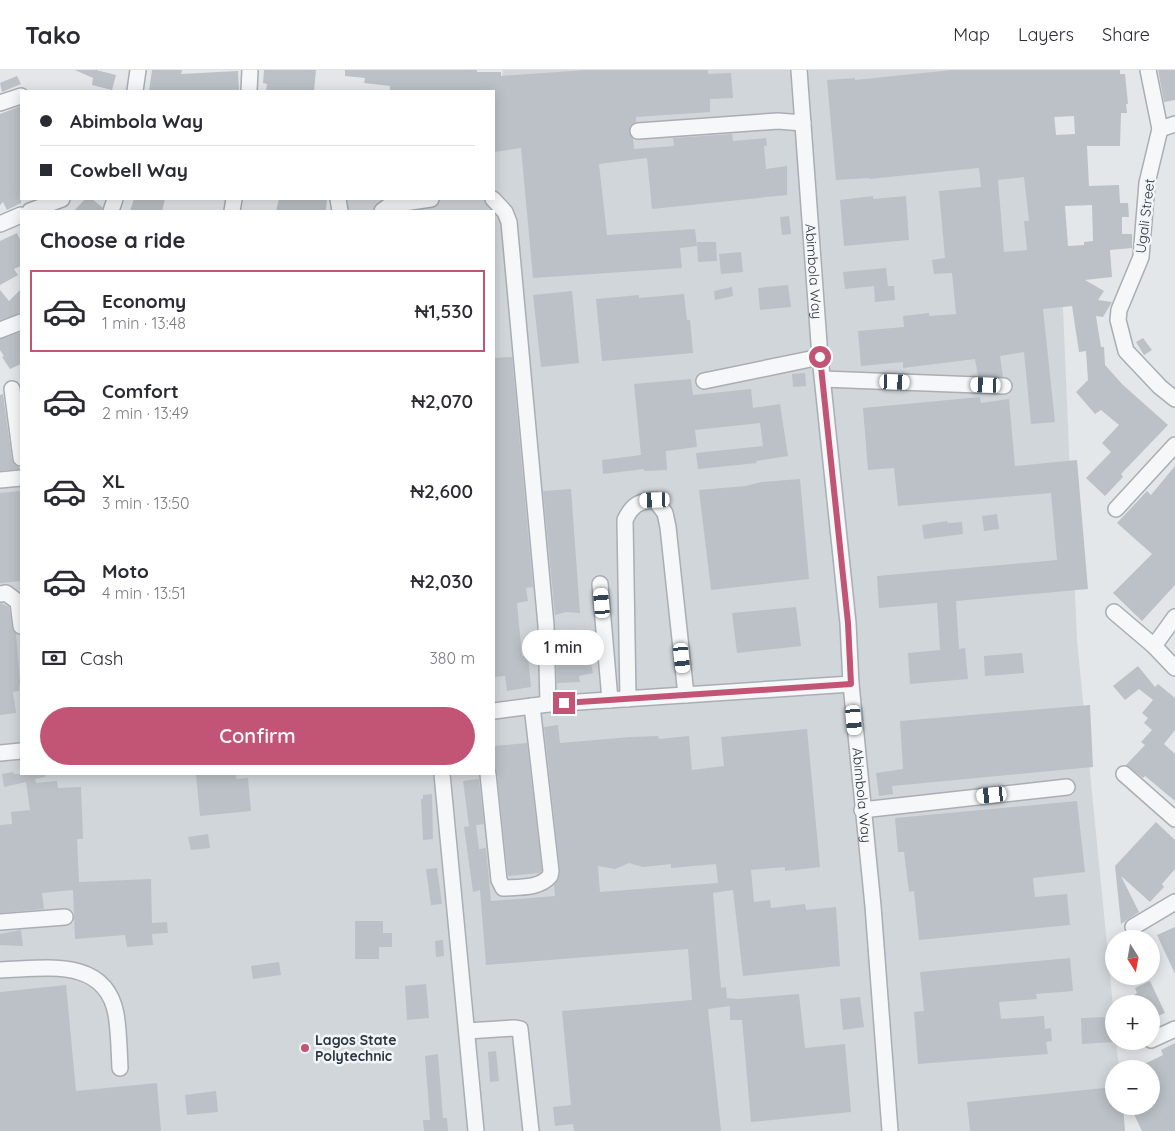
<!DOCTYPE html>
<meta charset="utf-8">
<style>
body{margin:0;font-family:Quicksand,sans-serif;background:#f2f2f3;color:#2b2b33;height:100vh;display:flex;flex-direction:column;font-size:19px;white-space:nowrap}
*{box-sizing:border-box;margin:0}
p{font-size:16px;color:#7c7c81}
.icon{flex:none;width:28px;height:28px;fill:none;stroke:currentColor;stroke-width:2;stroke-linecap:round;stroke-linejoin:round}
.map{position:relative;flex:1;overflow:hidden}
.side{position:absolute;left:20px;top:140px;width:475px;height:565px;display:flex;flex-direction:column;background:#fff;border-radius:0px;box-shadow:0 2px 12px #0003}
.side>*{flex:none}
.top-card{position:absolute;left:20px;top:20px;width:475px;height:110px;border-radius:0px;box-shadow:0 2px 12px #0003;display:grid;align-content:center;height:110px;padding:0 20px;background:#fff}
.needle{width:32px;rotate:169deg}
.fabs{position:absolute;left:1105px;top:860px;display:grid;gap:10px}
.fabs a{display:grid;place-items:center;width:55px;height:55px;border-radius:50%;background:#fff;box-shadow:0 2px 12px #0003;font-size:25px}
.end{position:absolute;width:22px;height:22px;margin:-11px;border:6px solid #c25575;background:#fff;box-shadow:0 0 0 2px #fff}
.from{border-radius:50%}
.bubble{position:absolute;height:35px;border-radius:18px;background:#fff;box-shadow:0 2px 12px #0003;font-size:16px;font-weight:600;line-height:35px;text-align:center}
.car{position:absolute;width:15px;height:30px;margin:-15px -8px;border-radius:6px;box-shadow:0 0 4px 1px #0007;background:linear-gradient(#fff 24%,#345 0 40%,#fff 0 76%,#345 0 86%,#fff 0)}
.top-card b{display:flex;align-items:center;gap:18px;height:48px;font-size:19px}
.top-card b+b{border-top:1px solid #e1e1e2}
.top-card i{width:12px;height:12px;background:#2b2b33}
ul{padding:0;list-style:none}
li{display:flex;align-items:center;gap:15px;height:82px;margin:0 10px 8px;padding:0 10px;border:2px solid transparent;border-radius:0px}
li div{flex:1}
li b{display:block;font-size:19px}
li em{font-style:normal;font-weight:600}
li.current{border-color:#c25575}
li>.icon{width:45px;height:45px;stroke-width:1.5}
h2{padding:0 20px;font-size:22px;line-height:60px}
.pay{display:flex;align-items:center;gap:12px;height:55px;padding:0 20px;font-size:19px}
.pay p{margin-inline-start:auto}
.primary-button{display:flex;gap:10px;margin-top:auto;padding:10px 20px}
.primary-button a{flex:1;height:58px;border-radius:30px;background:#c25575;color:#fff;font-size:20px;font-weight:600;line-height:58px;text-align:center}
header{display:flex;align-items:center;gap:30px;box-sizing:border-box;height:70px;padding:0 25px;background:#fff;border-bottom:1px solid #e1e1e2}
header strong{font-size:24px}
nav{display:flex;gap:28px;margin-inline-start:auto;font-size:18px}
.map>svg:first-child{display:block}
.built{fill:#d1d6db}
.building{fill:#bbc1c6;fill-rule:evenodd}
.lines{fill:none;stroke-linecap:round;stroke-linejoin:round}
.minor-casing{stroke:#a8aeb4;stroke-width:18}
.minor{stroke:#f5f7f8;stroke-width:15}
.route{stroke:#c25575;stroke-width:6}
.poi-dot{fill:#c25575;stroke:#f2f5f7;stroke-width:2}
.labels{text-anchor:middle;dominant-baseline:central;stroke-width:5;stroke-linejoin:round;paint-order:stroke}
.street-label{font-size:14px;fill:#2c3640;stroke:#f2f5f7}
.poi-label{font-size:14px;font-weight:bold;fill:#2c3640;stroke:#f2f5f7;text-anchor:start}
</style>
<header>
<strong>Tako</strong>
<nav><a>Map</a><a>Layers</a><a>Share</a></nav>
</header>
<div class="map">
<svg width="1175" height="1061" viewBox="0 0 1175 1061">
<rect width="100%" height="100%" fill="#e3e7ea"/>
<!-- built -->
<path class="built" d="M503,0H1053L1077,570L1114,946V971H1116L1119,999H1114V1036L1125,1061H0V418L21,415V704H494V141H345L344,129H494V70Z"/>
<!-- building -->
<path class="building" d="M75,0H96L116,5L112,20L92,15L93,8Z
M152,0H182L181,4L238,1L239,21H149Z
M264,0H316L314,21H266L267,14L263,13Z
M345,0H477V2H501V6L587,0H708V4L731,3L733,28L710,29V42L636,47V52L630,56L629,61L633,69L634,79L674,76L673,68L732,64L733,71L766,68L767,76H764L766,99L787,96V125L652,139L647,88L599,94L607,165L695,159L697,176L680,178L682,198L533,208L521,78L494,82V21H390V16L364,13L365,8L345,6Z
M952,0H1120V4H1125L1128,34H1126L1127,43H1121L1120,76H1087L1089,116L1119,115L1120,133H1128L1129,147H1122V164H1132V178L1110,180L1112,207L1085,210L1104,221L1098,230L1112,232L1103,247L1096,246L1101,277H1104L1105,295L1123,315L1168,355L1121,404L1123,407L1105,426L1086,408L1111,382L1102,373L1119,355L1101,340L1095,344L1076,322L1088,310L1086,281L1079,282L1072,236L1043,239L1055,352L1031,354L1024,282L1000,286L1003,307L978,306L975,289L903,298V292L861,296L858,261L904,257L903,246L929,243V246L956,244L952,203L934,204L932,190L945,188L939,121L981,117L979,98L869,109V108L836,110L827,10L855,8V10ZM1074,46L1075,64L1056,65L1054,47ZM1024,107L1029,151H1024L1027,180L1004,182L998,110ZM1092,135L1093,171L1084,172V175L1068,176L1065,136Z
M1158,0H1175V30L1164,32Z
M17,6L21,14L2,22L0,13Z
M21,36V133L7,140L3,132L0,135V44Z
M873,126V129L906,126L909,170L844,176L840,130Z
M85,129H92L102,137V141H74Z
M134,129H165L162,141H130Z
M279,129H327L326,141H276Z
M789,146L791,164L782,165L780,147Z
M17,163L21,172V196L14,199L18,205L0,215V171Z
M697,172H716L717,191L698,192Z
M741,182L743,202L721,204L719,184Z
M886,198L888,216H894L895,230L875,232L874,216L845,219L843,202Z
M788,215L791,237L760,240L758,218Z
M732,217L733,226L715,230L714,221Z
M21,219V243L0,250V220L9,231Z
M572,221L579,293L541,297L533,225Z
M684,224L687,250H690L693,283L602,291L596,229L639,225V228Z
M21,262V294L10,299L2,287L4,286L0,280V269Z
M1143,268L1152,280L1144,285L1136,272Z
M512,287L533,517L526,518L528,531L517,533L522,586H528L531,617L507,621L505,606L494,607V288Z
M805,303L806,316L793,317L792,304Z
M691,309L693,325L751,319L753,338L780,334L788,386L756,391L757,393L698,399L696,383L763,376L760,353L695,360L697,377L666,381L667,400L644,401V399L603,404L602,390L641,385L634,314Z
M3,324L12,389L14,394L21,399L0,401V325Z
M980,327L981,333L1009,329L1015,396L1077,390L1088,519L956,531L959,579L965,578L968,609L910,614L908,583L940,580L937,533L879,538L877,506L1057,490L1051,423L898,436L894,398L868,400L863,338Z
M1175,396V515L1142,551L1113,523L1152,484L1117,453L1147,421L1151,425Z
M800,409L809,509L711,520L699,420L746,416L761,412Z
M571,419L580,543L566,542L555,545L543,421Z
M21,421V511L0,513V423Z
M997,444L999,459L984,461L982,446Z
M947,451L948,453L962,452L963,464L924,469L922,455Z
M0,533L9,537L12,557L16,563L20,611L19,621L13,622L16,643L0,645Z
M796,537L801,576L737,583L732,543Z
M593,580L594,593L591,594L593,603L579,606L580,612L557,613L556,583Z
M1022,583L1024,603L985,606L984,586Z
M1138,596L1155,617L1158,614L1175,628V660L1164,674L1175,684V731L1145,706L1143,708L1126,695L1145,675L1141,672L1152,660L1144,653L1148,648L1142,643L1153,630L1139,619L1125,630L1113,616Z
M1090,635L1093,697L892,716L893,724L879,726L876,703L903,699L900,651Z
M558,655L560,673L630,667L658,666L659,669L689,666L692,700L724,696L721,667L807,659L820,797L785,801V797L751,800L754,832L770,830L771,838L805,834L806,840L836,837L840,896L743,906L733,820L713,823L721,918L726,917L727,928L738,929L799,924L805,978L845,974L851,1042L751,1052L742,950H730V936L708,939L721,1061H574L573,1054L555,1056L553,1037L571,1035L562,941L692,930L688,879L486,895L480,820L473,822L464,757L476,755L479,779L486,778L491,831L555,826L554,815L559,808L560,800L544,657ZM629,793L643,797L671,794V798L716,794L718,813L600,822L598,796L615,799Z
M527,673L542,801L539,803L508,806L497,703L494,697V676Z
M13,702L14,704H45V707L35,709L36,713L57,711L58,718L81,717L83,769H77L79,812L151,809L152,853L167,852L168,863L152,864L153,875L127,877L125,865L75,869L73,820L42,823L44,839L0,843V755L12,754L11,742L30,740L26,712L4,717L2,704Z
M196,704H236V709L248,708L251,741L200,746Z
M479,709L484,754L469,756L463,711Z
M432,724L433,769L423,770L421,729H423V725Z
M1077,731L1085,802L1033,808L1035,827L1067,824L1070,855L919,870L914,821L909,822L904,782H898L895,748Z
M1156,752L1175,770V799L1162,814L1164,817L1150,832L1121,806L1139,842L1121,854L1115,796Z
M208,764L210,778L191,780L188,767Z
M437,798L442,834L431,835L426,799Z
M355,851H383V863H392V877H379V889H355Z
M1175,857V904L1157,865Z
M21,860L23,876L0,875V864Z
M443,870L444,886L436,887L435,871Z
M1070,888L1073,921L1036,924L1037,929L999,932L1001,949L1044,946L1045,959L1051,958L1052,971L1046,972L1048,984L918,994L914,942L924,941L920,902Z
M279,892L281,905L253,909L251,896Z
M1150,911L1165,943L1151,949V934H1122L1137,923L1135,918Z
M426,914L429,948L407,950L405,916Z
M66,915L76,1021L157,1013L161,1061H0V922Z
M860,927L864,957L843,960L840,929Z
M1108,947L1109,963L1114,962V972L1082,974L1081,948Z
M1175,973V1061H1142L1130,1036H1151V999H1134L1163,985L1161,980Z
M496,981L499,1011L490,1012L488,982Z
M438,984L443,1048H447L448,1061H424L423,1050H430L425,986Z
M1114,1017V1036H1123L1125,1061H970L967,1032Z
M216,1021L218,1042L187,1045L185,1025Z"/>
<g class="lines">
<!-- minor casing -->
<g class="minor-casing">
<g id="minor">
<path id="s1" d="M799,0L820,287L848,553L851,614L873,836L890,1061"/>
<path d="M1148,0L1160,59L1175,54"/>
<path d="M135,21L138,0"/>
<path d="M249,21L250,0"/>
<path d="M0,33L21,26"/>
<path d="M1160,59L1147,113L1141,187L1119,240L1118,250L1126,281L1160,317L1175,329"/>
<path d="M638,61L778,51L803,53"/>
<path d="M338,129L340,141"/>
<path d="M493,129L505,142L509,152L546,555L548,634"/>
<path d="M30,141L62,129"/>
<path d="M111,141L115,129"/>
<path d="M232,141L234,129"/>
<path d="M382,141L390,135L431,129"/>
<path d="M0,154L21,145"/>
<path d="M0,260L21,252"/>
<path d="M823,309L1004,316"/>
<path d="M704,311L820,287"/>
<path d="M12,319L21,388"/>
<path d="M0,410L21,408"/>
<path d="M1116,439L1175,375"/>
<path d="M600,514L610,630"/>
<path d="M0,524L6,523L18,532L21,556"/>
<path d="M1114,542L1154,576L1175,598"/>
<path d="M1154,576L1175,547"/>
<path d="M628,629L625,450C632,435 639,431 655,430L665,443L668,457L686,625"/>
<path d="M494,641L548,634L851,614"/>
<path d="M0,683L21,681"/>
<path d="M442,704L476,1061"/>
<path d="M488,704L499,810L503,818C519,817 539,819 550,806L551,801L532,636"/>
<path d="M1124,704L1175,749"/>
<path d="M862,740L1067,717"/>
<path d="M0,852L65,847"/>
<path d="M1133,857L1175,832"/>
<path d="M0,900C44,899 105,886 116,944C119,961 119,980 120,998"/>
<path d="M467,961L514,958L520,959L531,1061"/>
<path d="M1151,970L1175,959"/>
</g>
</g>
<!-- minor -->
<use href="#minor" class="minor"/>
</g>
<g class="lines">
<!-- route -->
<path class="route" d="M564,633L851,614L848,553L820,287"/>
</g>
<!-- markers -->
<circle class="poi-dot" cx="305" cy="978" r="5"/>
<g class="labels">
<!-- street labels -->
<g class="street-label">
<text transform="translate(1145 146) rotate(-83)">Ugali Street</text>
<text stroke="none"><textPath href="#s1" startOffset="202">Abimbola Way</textPath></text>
<text stroke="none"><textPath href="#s1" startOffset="728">Abimbola Way</textPath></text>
</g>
<!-- poi labels -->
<g class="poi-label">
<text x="315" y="970">Lagos State<tspan x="315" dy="16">Polytechnic</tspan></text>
</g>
</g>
</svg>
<div class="fabs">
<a><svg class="needle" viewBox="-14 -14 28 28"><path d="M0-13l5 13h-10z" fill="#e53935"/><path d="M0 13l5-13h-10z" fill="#7c7c81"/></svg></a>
<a>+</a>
<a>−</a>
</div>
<i class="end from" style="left:820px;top:287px"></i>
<i class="end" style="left:564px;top:633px"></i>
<div class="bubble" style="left:522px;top:560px;width:82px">1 min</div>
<i class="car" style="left:895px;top:312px;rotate:92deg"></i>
<i class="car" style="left:986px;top:315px;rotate:272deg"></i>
<i class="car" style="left:655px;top:430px;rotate:268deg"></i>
<i class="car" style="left:602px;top:533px;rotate:355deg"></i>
<i class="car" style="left:682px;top:588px;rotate:174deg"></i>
<i class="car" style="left:854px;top:650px;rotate:175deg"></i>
<i class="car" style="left:992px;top:725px;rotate:264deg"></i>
<div class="top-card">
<b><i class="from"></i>Abimbola Way</b>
<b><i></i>Cowbell Way</b>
</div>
<section class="side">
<h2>Choose a ride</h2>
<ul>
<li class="current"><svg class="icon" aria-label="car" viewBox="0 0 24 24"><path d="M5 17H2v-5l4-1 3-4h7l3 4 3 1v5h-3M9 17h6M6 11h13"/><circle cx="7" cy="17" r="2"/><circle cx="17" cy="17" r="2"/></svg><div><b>Economy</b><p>1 min · 13:48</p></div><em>₦1,530</em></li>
<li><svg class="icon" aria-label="car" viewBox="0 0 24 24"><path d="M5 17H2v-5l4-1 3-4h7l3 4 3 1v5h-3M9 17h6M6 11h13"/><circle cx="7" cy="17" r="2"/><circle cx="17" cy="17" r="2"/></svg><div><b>Comfort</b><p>2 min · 13:49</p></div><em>₦2,070</em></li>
<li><svg class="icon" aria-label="car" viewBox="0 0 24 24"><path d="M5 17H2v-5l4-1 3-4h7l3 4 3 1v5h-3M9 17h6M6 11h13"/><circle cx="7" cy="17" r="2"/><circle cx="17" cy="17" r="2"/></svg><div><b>XL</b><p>3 min · 13:50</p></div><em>₦2,600</em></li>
<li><svg class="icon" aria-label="car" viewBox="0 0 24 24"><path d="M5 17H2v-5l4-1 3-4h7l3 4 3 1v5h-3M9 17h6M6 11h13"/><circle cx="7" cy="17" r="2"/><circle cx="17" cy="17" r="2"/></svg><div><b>Moto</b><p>4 min · 13:51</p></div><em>₦2,030</em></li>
</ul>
<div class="pay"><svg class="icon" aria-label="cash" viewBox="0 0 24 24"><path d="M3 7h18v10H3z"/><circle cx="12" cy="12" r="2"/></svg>Cash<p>380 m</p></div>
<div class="primary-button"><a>Confirm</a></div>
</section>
</div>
